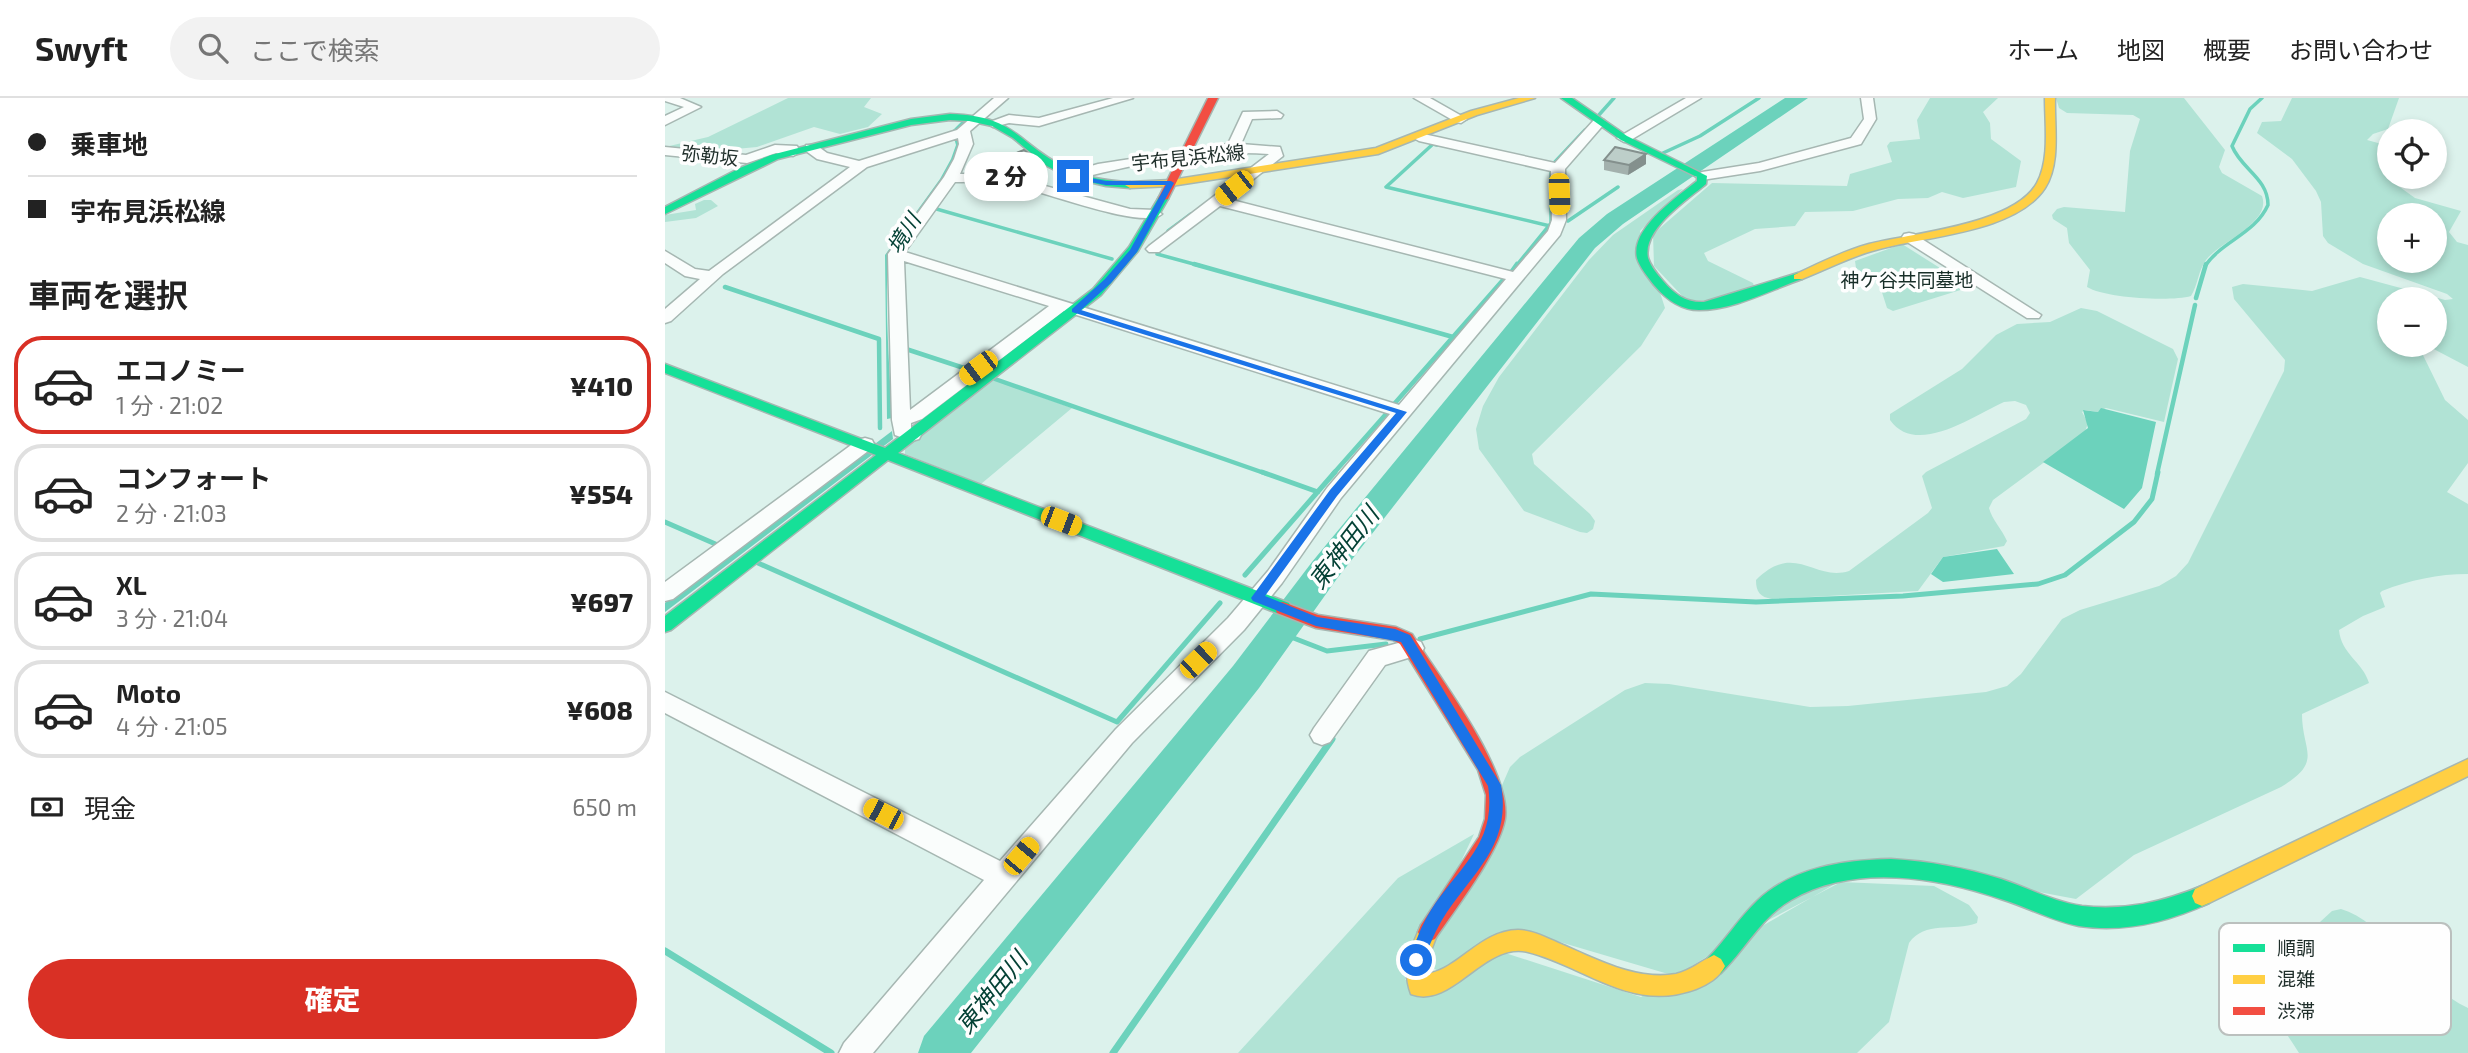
<!DOCTYPE html>
<html lang="ja">
<meta charset="utf-8">
<style>
body{margin:0;font-family:"Exo 2","Noto Sans JP",sans-serif;background:#f2f2f2;color:#222;height:100vh;display:flex;flex-direction:column;font-size:26px;white-space:nowrap}
*{box-sizing:border-box;margin:0}
p{font-size:23px;color:#767676}
.icon{flex:none;width:38px;height:38px;fill:none;stroke:currentColor;stroke-width:2;stroke-linecap:round;stroke-linejoin:round}
.map{position:relative;flex:1;overflow:hidden}
.panel{display:flex;flex-direction:column;background:#fff;width:665px}
.panel>*{flex:none}
.hud{display:grid;align-content:center;height:154px;padding:0 28px;background:#fff}
.tools{position:absolute;left:1712px;top:21px;display:grid;gap:14px}
.tools a{display:grid;place-items:center;width:70px;height:70px;border-radius:50%;background:#fff;box-shadow:0 4px 10px #0003;font-size:35px}
.end{position:absolute;width:32px;height:32px;margin:-16px;border:9px solid #1a73e8;background:#fff;box-shadow:0 0 0 4px #fff}
.from{border-radius:50%}
.bubble{position:absolute;height:49px;border-radius:24px;background:#fff;box-shadow:0 4px 10px #0003;font-size:23px;font-weight:800;line-height:49px;text-align:center}
.car{position:absolute;width:21px;height:42px;margin:-21px -10px;border-radius:9px;box-shadow:0 0 5px 2px #0007;background:linear-gradient(#f5c518 24%,#345 0 40%,#f5c518 0 76%,#345 0 86%,#f5c518 0)}
.hud b{display:flex;align-items:center;gap:24px;height:66px;font-size:26px}
.hud b+b{border-top:2px solid #e0e0e0}
.hud i{width:18px;height:18px;background:#222}
ul{padding:0;list-style:none}
li{display:flex;align-items:center;gap:21px;height:98px;margin:0 14px 10px;padding:0 14px;border:4px solid #e0e0e0;border-radius:28px}
li div{flex:1}
li b{display:block;font-size:26px}
li em{font-style:normal;font-weight:800}
li.selected{border-color:#d93025}
li>.icon{width:63px;height:63px;stroke-width:1.5}
h2{padding:0 28px;font-size:32px;line-height:84px}
.pay{display:flex;align-items:center;gap:18px;height:77px;padding:0 28px;font-size:26px}
.pay p{margin-inline-start:auto}
.button{display:flex;gap:14px;margin-top:auto;padding:14px 28px}
.button a{flex:1;height:80px;border-radius:42px;background:#d93025;color:#fff;font-size:28px;font-weight:800;line-height:80px;text-align:center}
header{display:flex;align-items:center;gap:42px;box-sizing:border-box;height:98px;padding:0 35px;background:#fff;border-bottom:2px solid #e0e0e0}
header strong{font-size:33px}
nav{display:flex;gap:38px;margin-inline-start:auto;font-size:24px}
.search{width:490px;height:63px;background:#f2f2f2;display:flex;align-items:center;gap:18px;box-sizing:border-box;padding:0 24px;border-radius:38px;color:#767676;font-size:26px}
main{display:flex;flex:1;min-height:0}
.map>svg:first-child{display:block}
.green{fill:#b1e3d5;fill-rule:evenodd}
.water{fill:#6cd2bc}
.lines{fill:none;stroke-linecap:round;stroke-linejoin:round}
.stream-far3{stroke:#6cd2bc;stroke-width:3.5}
.stream-far2{stroke:#6cd2bc;stroke-width:4.5}
.stream-far1{stroke:#6cd2bc;stroke-width:5}
.stream{stroke:#6cd2bc;stroke-width:7}
.river{fill:#6cd2bc;fill-rule:evenodd}
.street-casing{stroke:#a6b7b2;stroke-width:3}
.fast-casing{stroke:#a6b7b2;stroke-width:3}
.slow-casing{stroke:#a6b7b2;stroke-width:3}
.jam-casing{stroke:#a6b7b2;stroke-width:3}
.street{fill:#fafdfc;fill-rule:evenodd}
.fast{fill:#16e098;fill-rule:evenodd}
.slow{fill:#ffcf43;fill-rule:evenodd}
.jam{fill:#f24e42;fill-rule:evenodd}
.wall{fill:#a3b1ad}
.shaded-wall{fill:#84908d}
.building{fill:#bdcec9;stroke:#84908d;stroke-width:2}
.route{fill:#1a73e8}
.labels{text-anchor:middle;dominant-baseline:central;stroke-width:7;stroke-linejoin:round;paint-order:stroke}
.far-street-label{font-size:19px;fill:#1f2e2a;stroke:#fefefe}
.far-park-label{font-size:19px;fill:#182e28;stroke:#fefefe}
.far-water-label{font-size:21px;font-style:italic;fill:#044135;stroke:#fefefe}
.water-label{font-size:24px;font-style:italic;fill:#044135;stroke:#fefefe}
.key{fill:#fefefe;stroke:#bbc0be;stroke-width:2}
.key-label{font-size:19px;fill:#1f2e2a}
</style>
<header>
<strong>Swyft</strong>
<div class="search"><svg class="icon" aria-label="search" viewBox="0 0 24 24"><circle cx="10" cy="10" r="6"/><path d="M15 15l6 6"/></svg>ここで検索</div>
<nav><a>ホーム</a><a>地図</a><a>概要</a><a>お問い合わせ</a></nav>
</header>
<main>
<section class="panel">
<div class="hud">
<b><i class="from"></i>乗車地</b>
<b><i></i>宇布見浜松線</b>
</div>
<h2>車両を選択</h2>
<ul>
<li class="selected"><svg class="icon" aria-label="car" viewBox="0 0 24 24"><path d="M5 17H2v-5l4-1 3-4h7l3 4 3 1v5h-3M9 17h6M6 11h13"/><circle cx="7" cy="17" r="2"/><circle cx="17" cy="17" r="2"/></svg><div><b>エコノミー</b><p>1 分 · 21:02</p></div><em>¥410</em></li>
<li><svg class="icon" aria-label="car" viewBox="0 0 24 24"><path d="M5 17H2v-5l4-1 3-4h7l3 4 3 1v5h-3M9 17h6M6 11h13"/><circle cx="7" cy="17" r="2"/><circle cx="17" cy="17" r="2"/></svg><div><b>コンフォート</b><p>2 分 · 21:03</p></div><em>¥554</em></li>
<li><svg class="icon" aria-label="car" viewBox="0 0 24 24"><path d="M5 17H2v-5l4-1 3-4h7l3 4 3 1v5h-3M9 17h6M6 11h13"/><circle cx="7" cy="17" r="2"/><circle cx="17" cy="17" r="2"/></svg><div><b>XL</b><p>3 分 · 21:04</p></div><em>¥697</em></li>
<li><svg class="icon" aria-label="car" viewBox="0 0 24 24"><path d="M5 17H2v-5l4-1 3-4h7l3 4 3 1v5h-3M9 17h6M6 11h13"/><circle cx="7" cy="17" r="2"/><circle cx="17" cy="17" r="2"/></svg><div><b>Moto</b><p>4 分 · 21:05</p></div><em>¥608</em></li>
</ul>
<div class="pay"><svg class="icon" aria-label="cash" viewBox="0 0 24 24"><path d="M3 7h18v10H3z"/><circle cx="12" cy="12" r="2"/></svg>現金<p>650 m</p></div>
<div class="button"><a>確定</a></div>
</section>
<div class="map">
<svg width="1803" height="955" viewBox="0 0 1803 955">
<rect width="100%" height="100%" fill="#dcf2ec"/>
<!-- green -->
<path class="green" d="M123,0H206L199,9L217,16L203,29L175,36L149,29L92,49L38,54L0,49L43,39Z
M1265,0H1333L1318,14L1325,25L1326,41L1356,63L1351,89L1298,100L1277,94L1263,100L1233,101L1188,113L1140,114L1130,128L1090,131L1039,155L1043,163L1088,185L1089,188L1047,203L1021,202L989,168L988,136L1047,85L1182,88L1185,76L1227,64L1222,48L1225,44L1255,41L1252,22Z
M1391,0H1519L1560,52L1554,69L1557,75L1597,98C1607,125 1554,144 1541,162C1533,173 1533,187 1526,198C1505,204 1440,200 1422,189L1425,172L1404,145L1402,130L1388,121L1387,117L1392,111L1399,109L1460,114L1465,53L1475,21L1468,17L1402,15L1394,10Z
M1627,0H1734L1723,31L1708,36L1702,42L1724,48L1725,82L1750,100L1796,113L1784,134L1792,144L1803,147V269L1761,247H1769V201H1724V247H1753L1780,302L1803,322V365L1782,394L1803,406V476C1773,476 1745,482 1717,493L1715,495L1720,509L1698,518L1674,532C1676,556 1698,564 1704,585L1637,616C1637,654 1659,663 1616,689L1469,757L1411,801L1210,763L1010,878L871,837L775,875L760,863L845,669L855,659L960,592L980,585L1004,586L1145,609L1183,608L1321,594L1342,588L1356,576L1397,521L1415,512L1494,488L1511,478L1523,465L1619,273L1620,262L1569,201L1567,189L1578,186L1647,193L1695,179L1780,202L1788,201L1782,196L1698,166L1663,145L1658,138L1656,104L1651,93L1627,61L1592,35L1597,24L1616,23ZM1724,117H1769V163H1724Z
M1018,91L975,133L1000,210L976,248L867,356L869,366L925,416L930,423L928,431L922,435L915,434L859,413L814,351L811,331L818,308L834,279L924,162L948,137L1013,92Z
M39,102H46L53,108L31,120L0,124V117L31,112L30,106Z
M1237,146L1305,189L1228,213L1222,210L1214,185L1191,170L1190,163Z
M1416,210L1432,213L1508,251L1513,261L1499,324L1441,310L1433,314L1420,312L1417,314L1423,325L1420,334L1328,402L1324,410C1327,422 1337,431 1342,443L1339,448L1278,459L1253,493L1107,501C1095,499 1091,494 1091,482C1130,443 1149,484 1184,473L1263,415L1267,410L1257,378L1261,374L1361,321L1365,315L1361,307L1350,303L1339,304C1308,318 1251,359 1225,322V316L1297,271L1331,237L1352,226L1385,224Z
M329,282L407,310L316,386L240,356V351Z
M809,736L740,882L837,854L976,899L1094,827L1176,784L1269,788L1304,807L1313,819L1312,825C1288,834 1260,822 1244,845L1224,924L1192,955H573L733,780Z
M1676,811C1717,822 1756,888 1803,910V955H1634C1619,931 1592,898 1606,869L1667,813Z"/>
<!-- water -->
<path class="water" d="M297,23H303L291,33C305,69 244,119 227,150C216,170 226,289 227,320L222,321L220,157L275,81L286,61L291,47L287,33Z
M1436,310L1491,324L1477,390L1459,411L1378,364L1423,330L1418,312L1433,314Z
M227,333L228,341L0,514V505Z
M1332,451L1349,476L1278,484L1266,476L1278,459Z"/>
<g class="lines">
<!-- stream-far3 -->
<path class="stream-far3" d="M933,18L949,0
M772,47L768,46L721,89L885,128
M998,55L1035,38L1094,0
M888,66L920,32
M268,110L447,161
M903,123L953,89
M503,133L526,116
M492,156L536,168
M851,168L886,125V71
M1540,168C1557,143 1590,136 1603,107C1603,80 1576,71 1567,48L1585,11L1597,0"/>
<!-- stream-far2 -->
<path class="stream-far2" d="M529,166L788,239
M847,173L852,166
M60,189L214,241L215,330
M1531,200L1541,166
M241,251L305,272
M330,281L602,376
M730,305L838,182
M668,376L721,316
M1492,376L1530,207"/>
<!-- stream-far1 -->
<path class="stream-far1" d="M597,374L653,394
M0,424L55,448
M93,465L452,624L555,505
M580,477L670,374
M613,534L662,553L721,546
M755,541L926,496L1091,504L1238,498L1373,486L1400,477L1469,424L1487,401L1493,374"/>
<!-- stream -->
<path class="stream" d="M0,853L166,955
M448,955L667,641"/>
<!-- river -->
<path class="river" d="M1120,0H1143L958,126L930,150L671,482L594,590L306,955H253L259,938L568,568L647,464L914,140L942,116Z"/>
<!-- street casing -->
<g class="street-casing">
<path id="street" d="M0,0H15L36,9L0,27V18L19,9L0,3Z
M329,0H343L305,33L308,46L295,76H336L465,111L490,112L497,116C477,134 364,87 334,84C320,83 304,84 290,84L240,154L734,307L841,181L555,108L494,154H484L481,151L484,148L604,56C539,51 471,66 408,82L401,78L403,75L433,66L563,46L578,14L612,13L618,17L616,20L587,21L576,46L615,49L618,58L563,101L848,174L883,133L887,122L886,73L754,43L747,39L754,35L890,65L929,22H939L940,25L900,71L901,122L895,137L676,400L617,485L579,532L467,645L208,955H174L179,945L319,782L0,615V594L335,763L451,631L563,520L603,473L662,390L725,316L399,213L257,321L246,325V330L256,337L254,341L247,343L230,337L227,322L223,156L279,79L289,61L294,46L293,40L202,69L58,176L6,223L0,225V211L35,181L20,178L0,165V153L30,171L44,173L185,69L152,61L141,53V47H151L162,55L194,63L292,32ZM239,163L384,208L245,312Z
M448,0H468L374,28L344,25L328,29L322,25L344,17L374,20Z
M749,0H765L802,21L796,25L791,24Z
M1021,0H1036L964,43L959,44L952,40Z
M1196,0H1208L1211,21L1196,46L1095,73L1037,82L1030,78L1037,74L1094,65L1186,40L1199,21Z
M110,47L132,48L135,54L128,58L111,55L82,65L0,57V49L81,57Z
M1244,135L1249,136L1376,217L1374,220H1362L1239,142L1237,139L1239,136Z
M200,340L207,342L209,346L207,350L8,501L0,503V484L193,342Z
M748,541L756,544L759,550L756,556L720,567L665,644L657,647L649,644L645,637L649,630L704,553Z"/>
</g>
<!-- fast casing -->
<g class="fast-casing">
<path id="fast" d="M896,0H907L962,38L1042,78L1041,86C1022,102 977,131 983,160C986,169 992,176 998,183C1009,196 1021,205 1039,204L1133,175L1137,177V181C1105,192 1069,212 1034,212C1015,212 1001,201 989,187C983,179 975,170 972,160C965,131 1012,99 1032,83V79L956,42Z
M285,16C352,18 350,44 401,70C421,80 443,83 465,84L470,87L465,90L441,88L403,79L382,68L348,40L327,28L304,23L285,22L246,27L113,61L0,116V109L75,70L106,57L246,21Z
M494,99L503,101L473,153L436,197L233,355L624,505L626,510L624,515H612L223,362L6,532L0,534V518L211,357L0,275V266L220,350L428,191L464,149Z
M1226,761C1264,763 1300,770 1336,781C1363,790 1389,804 1417,808C1460,813 1498,804 1537,788L1544,791L1547,798L1544,805C1503,824 1460,835 1414,828C1388,823 1364,810 1339,802C1273,779 1189,765 1126,802C1096,819 1080,852 1056,875L1049,879L1042,875L1038,868L1042,861C1060,843 1074,820 1092,803C1128,769 1179,762 1226,761Z"/>
</g>
<!-- slow casing -->
<g class="slow-casing">
<path id="slow" d="M854,0H870L812,17L713,56L506,88L465,90L460,87L465,84L506,82L711,50L806,13Z
M1380,0H1390C1389,28 1396,65 1380,90C1350,136 1255,138 1207,153C1183,160 1160,172 1137,181H1129V177C1153,166 1178,153 1204,146C1247,135 1349,127 1372,85C1385,61 1380,27 1380,0Z
M1803,661V678L1544,805L1537,808L1530,805L1527,798L1530,791Z
M763,824L770,827L773,834L761,866L763,876C796,869 815,833 853,832C868,832 884,841 898,847C933,862 972,883 1011,876C1025,873 1036,863 1049,857L1056,861L1060,868C1055,879 1042,887 1031,891C966,915 922,869 863,854C819,843 787,912 746,896C736,869 746,851 756,827Z"/>
</g>
<!-- jam casing -->
<g class="jam-casing">
<path id="jam" d="M543,0H553L503,101L494,103L493,101Z
M618,504L653,517L731,529L747,536C773,578 847,673 840,721C834,755 790,811 770,841L763,844L756,841L753,834L756,827L814,739L820,721L821,697L813,672L735,546L728,542L651,530L612,515L610,510L612,505Z"/>
</g>
<!-- street -->
<use href="#street" class="street"/>
<!-- fast -->
<use href="#fast" class="fast"/>
<!-- slow -->
<use href="#slow" class="slow"/>
<!-- jam -->
<use href="#jam" class="jam"/>
</g>
<!-- wall -->
<path class="wall" d="M371,61L378,78L347,76L342,66Z
M939,62L981,66L963,77L939,72Z"/>
<!-- shaded-wall -->
<path class="shaded-wall" d="M981,56V66L963,77L964,67Z"/>
<!-- building -->
<path class="building" d="M950,49L981,56L964,67L939,62Z
M359,52L371,61L373,68L342,66L349,56Z"/>
<!-- route -->
<path class="route" d="M405,76L441,83H506L509,85L472,154L446,185L416,212L742,314L672,398L600,498L652,519L730,531L745,537L836,687C847,749 806,775 777,822C768,837 763,852 756,868L751,870L746,868L744,862C750,845 756,828 766,812C794,768 832,746 823,688L736,544L651,528L588,503L586,500L665,392L731,315L407,214V211L440,181L465,152L501,87H441L405,80Z"/>
<g class="labels">
<!-- far-street labels -->
<g class="far-street-label">
<text transform="translate(45 57) rotate(6)">弥勒坂</text>
<text transform="translate(523 59) rotate(-6)">宇布見浜松線</text>
</g>
<!-- far-park labels -->
<g class="far-park-label">
<text x="1242" y="181">神ケ谷共同墓地</text>
</g>
<!-- far-water labels -->
<g class="far-water-label">
<text transform="translate(238 135) rotate(-58)">境川</text>
</g>
<!-- water labels -->
<g class="water-label">
<text transform="translate(678 449) rotate(-52)">東神田川</text>
<text transform="translate(326 894) rotate(-51)">東神田川</text>
</g>
</g>
<!-- legend -->
<rect x="1554" y="825" width="232" height="112" rx="10" class="key"/>
<rect x="1568" y="846" width="32" height="8" fill="#16e098"/>
<rect x="1568" y="877" width="32" height="9" fill="#ffcf43"/>
<rect x="1568" y="909" width="32" height="8" fill="#f24e42"/>
<g class="key-label">
<text x="1612" y="857">順調</text>
<text x="1612" y="888">混雑</text>
<text x="1612" y="920">渋滞</text>
</g>
</svg>
<div class="tools">
<a><svg class="icon" aria-label="locate" viewBox="0 0 24 24"><circle cx="12" cy="12" r="6"/><path d="M12 2v4M12 18v4M2 12h4M18 12h4"/></svg></a>
<a>+</a>
<a>−</a>
</div>
<i class="end from" style="left:751px;top:862px"></i>
<i class="end" style="left:408px;top:78px"></i>
<div class="bubble" style="left:299px;top:54px;width:84px">2 分</div>
<i class="car" style="left:569px;top:90px;rotate:232deg"></i>
<i class="car" style="left:894px;top:96px;rotate:178deg"></i>
<i class="car" style="left:313px;top:270px;rotate:233deg"></i>
<i class="car" style="left:396px;top:423px;rotate:111deg"></i>
<i class="car" style="left:533px;top:562px;rotate:46deg"></i>
<i class="car" style="left:218px;top:716px;rotate:297deg"></i>
<i class="car" style="left:356px;top:758px;rotate:40deg"></i>
</div>
</main>
